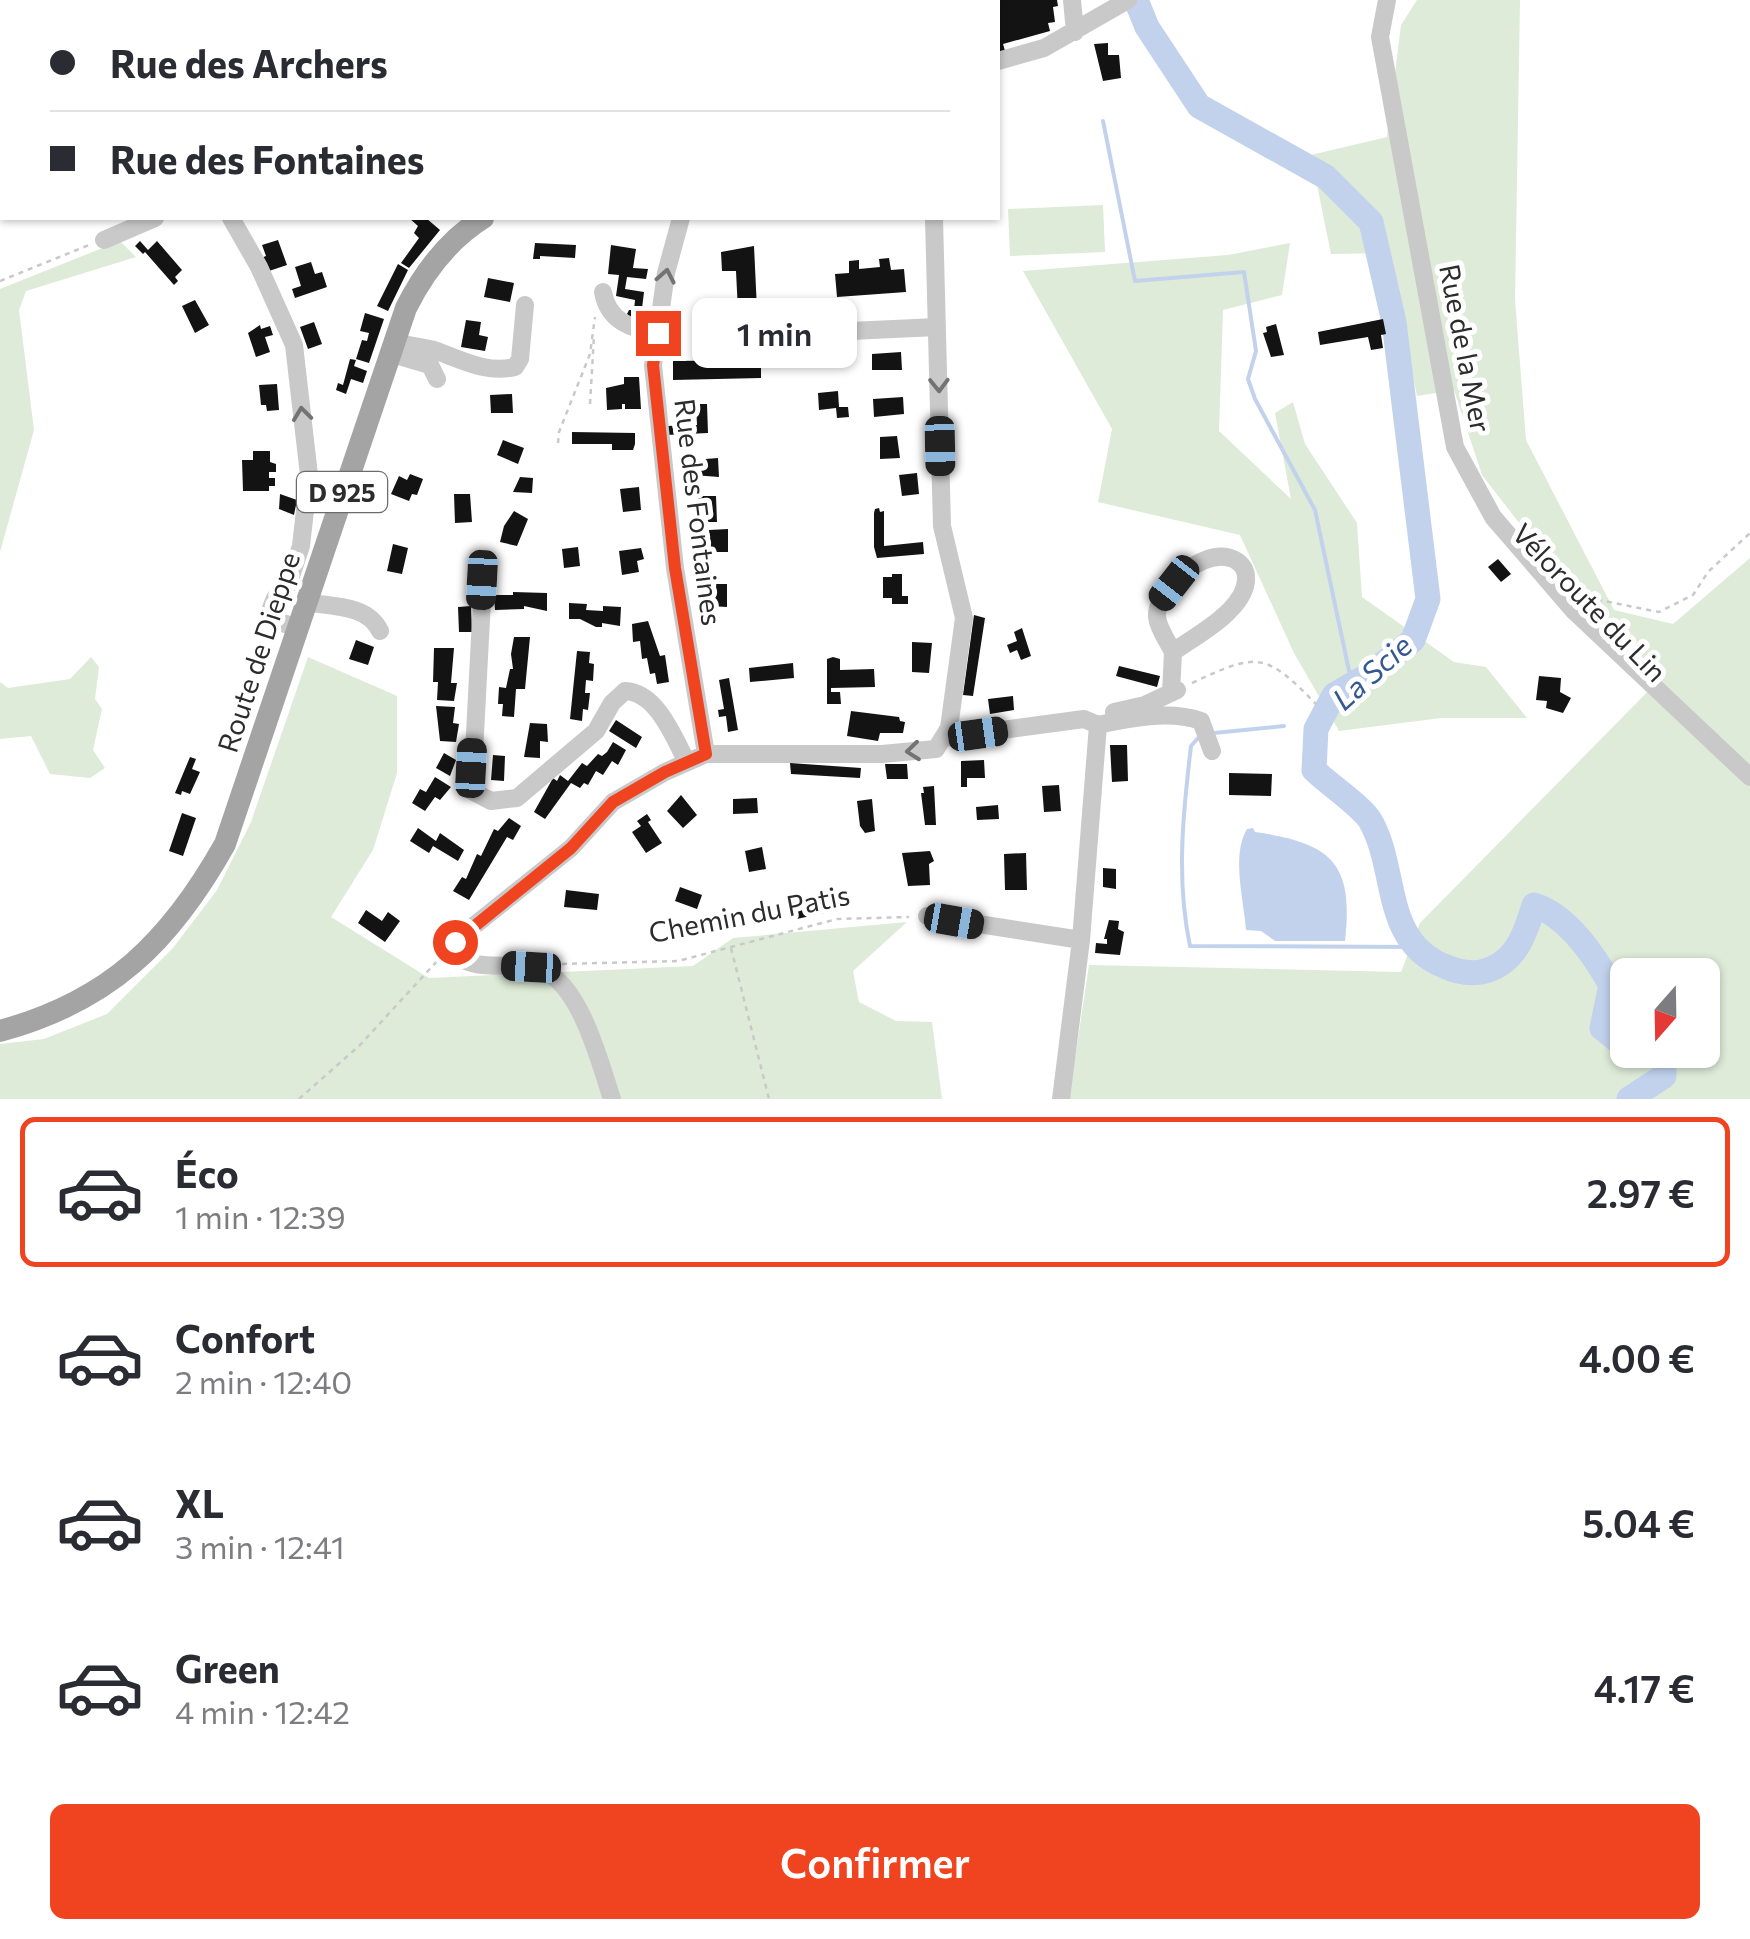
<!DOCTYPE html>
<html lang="fr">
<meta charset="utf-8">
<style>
body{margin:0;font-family:Commissioner,sans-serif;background:#f2f2f3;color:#2b2b33;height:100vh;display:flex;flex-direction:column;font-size:38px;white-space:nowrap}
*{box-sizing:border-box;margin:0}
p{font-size:32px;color:#7c7c81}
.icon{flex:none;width:55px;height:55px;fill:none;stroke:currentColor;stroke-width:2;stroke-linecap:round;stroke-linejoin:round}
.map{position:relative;height:1099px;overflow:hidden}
.panel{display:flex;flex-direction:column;background:#fff;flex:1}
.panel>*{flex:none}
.top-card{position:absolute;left:0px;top:0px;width:1000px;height:220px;box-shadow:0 2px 8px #0004;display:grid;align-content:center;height:220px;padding:0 50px;background:#fff}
.needle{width:65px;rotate:200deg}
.fabs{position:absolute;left:1610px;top:958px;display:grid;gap:20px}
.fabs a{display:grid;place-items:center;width:110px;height:110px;border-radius:15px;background:#fff;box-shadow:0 2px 8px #0004;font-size:50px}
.end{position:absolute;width:45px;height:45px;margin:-22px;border:12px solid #f04420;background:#fff;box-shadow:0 0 0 5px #fff}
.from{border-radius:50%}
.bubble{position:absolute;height:70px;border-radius:15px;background:#fff;box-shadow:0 2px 8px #0004;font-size:32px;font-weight:600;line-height:70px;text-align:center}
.car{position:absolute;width:30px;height:60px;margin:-30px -15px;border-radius:12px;box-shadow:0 0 8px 2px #0007;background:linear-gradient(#222 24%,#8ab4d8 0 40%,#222 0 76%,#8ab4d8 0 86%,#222 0)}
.top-card b{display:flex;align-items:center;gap:35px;height:95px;font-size:38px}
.top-card b+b{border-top:2px solid #e1e1e2}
.top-card i{width:25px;height:25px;background:#2b2b33}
ul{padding:18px 0 0;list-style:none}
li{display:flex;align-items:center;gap:30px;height:150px;margin:0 20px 15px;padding:0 30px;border:5px solid transparent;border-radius:15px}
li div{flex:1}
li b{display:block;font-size:38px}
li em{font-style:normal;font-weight:600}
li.current{border-color:#f04420}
li>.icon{width:90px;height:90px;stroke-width:1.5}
.action{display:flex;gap:20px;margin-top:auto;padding:20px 50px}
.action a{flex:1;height:115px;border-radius:15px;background:#f04420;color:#fff;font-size:40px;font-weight:600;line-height:115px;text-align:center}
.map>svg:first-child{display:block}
.green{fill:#ddebd8;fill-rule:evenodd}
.water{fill:#c2d2ed}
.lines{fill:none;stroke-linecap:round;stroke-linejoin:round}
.stream{stroke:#c2d2ed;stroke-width:4}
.river{stroke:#c2d2ed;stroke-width:25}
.building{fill:#131313}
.path{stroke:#c9c9c9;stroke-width:2.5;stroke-dasharray:5 5;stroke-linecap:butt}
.minor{stroke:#c9c9c9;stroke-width:18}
.major{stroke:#a4a4a4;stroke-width:22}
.rail{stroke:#818181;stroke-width:4;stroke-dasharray:10 8;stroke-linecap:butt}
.minor-bridge{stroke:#c9c9c9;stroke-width:18}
.oneway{stroke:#737373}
.route{stroke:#f04420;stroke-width:12}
.labels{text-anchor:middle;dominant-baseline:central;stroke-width:10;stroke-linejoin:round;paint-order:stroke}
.shield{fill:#fff;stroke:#6b6b6b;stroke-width:2.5}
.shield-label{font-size:25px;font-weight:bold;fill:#2c2c2c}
.street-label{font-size:28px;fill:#2c2c2c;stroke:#fff}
.water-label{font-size:30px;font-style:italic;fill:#355792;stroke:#fff}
</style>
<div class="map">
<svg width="1750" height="1099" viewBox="0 0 1750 1099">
<rect width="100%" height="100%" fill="#fff"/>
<!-- green -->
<path class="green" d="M1417,0H1520L1515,300L1526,440L1614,610L1673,624L1750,558V1099H1069L1089,965L1401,972L1420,923L1662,677L1554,568L1482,475L1454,390L1417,396L1388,253L1331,254L1311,155L1387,137L1401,25ZM1628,975H1702V1050H1628Z
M1103,205L1105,252L1010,256L1008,209Z
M120,241L136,257L26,291L19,310L34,430L0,552V289Z
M1290,243L1282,295L1223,310L1219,431L1291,499L1275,413L1293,402L1305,444L1357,523L1362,597L1454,662L1486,667L1527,718H1441L1339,731L1294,653L1240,535L1098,502L1112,429L1023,271L1228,255Z
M91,657L99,667L95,699L102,709L93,750L105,768L90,778L50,774L31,736L0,739V682L8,688L70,679Z
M308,657L397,696V773L373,850L331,917L429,978L693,966L733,938L907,922L853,971L859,1002L896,1021L932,1022L942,1099H0V1044L44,1039L107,1014L173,948L217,890L251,822Z"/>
<!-- water -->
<path class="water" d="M1253,828L1255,832C1331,843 1354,862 1345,941H1275L1261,931L1246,930C1244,900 1231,856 1247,829Z"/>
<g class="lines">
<!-- stream -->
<path class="stream" d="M1103,121L1135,281L1244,272L1256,351L1248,379L1255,399L1315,510L1352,685
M1214,733L1284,726
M1200,736L1191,746C1183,813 1176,880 1190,946L1415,947"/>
<!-- river -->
<path class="river" d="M1136,0L1147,27L1199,106L1326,177L1371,222L1394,322L1428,599L1413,640L1370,674L1334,695L1316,729L1314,770C1328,784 1363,807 1371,822C1398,870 1382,941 1444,966C1455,971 1469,974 1481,972C1515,965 1525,935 1534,905C1568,916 1594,955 1611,985L1602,1028L1628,1049
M1629,1099L1664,1076V1054L1637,1050"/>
</g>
<!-- building -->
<path class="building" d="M998,0H1057L1058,6L1053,7L1055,22L1048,23L1050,31L1003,44L1005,51L998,52Z
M1108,43V55H1119L1121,78L1103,81L1094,44Z
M409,218H426L440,230L409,268L401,263L419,238L414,233L418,226Z
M278,240L287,265L266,272L261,258L266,256L262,245Z
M140,241L148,250L157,241L182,270L175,277L178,281L174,285L145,252L143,254L135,246Z
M535,243L576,245L575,258L540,256V259H533Z
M611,245L636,249L633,268L648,269L646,279L627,277L625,289L644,292L640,325L627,314L629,310H634L635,300L616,296L619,275L608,274Z
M754,246L758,331L739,332L736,271H722L721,252Z
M889,258L891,270L904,269L906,292L837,297L835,274L849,273V261L859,260V269L880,267L879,259Z
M311,262L315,274L322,272L327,287L295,298L292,289L301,286L295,267Z
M398,264L408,270L388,311L377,306Z
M488,278L514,283L510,302L484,297Z
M195,300L209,325L195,333L182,306Z
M365,313L384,319L369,363L356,359L362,340L367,341L369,333L360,331Z
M1383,319L1386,334L1381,335L1383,348L1371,350L1368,337L1320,345L1318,332Z
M466,320L481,322L479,335L488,337L485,351L461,347Z
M314,322L322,344L308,349L300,327Z
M1276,324L1284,355L1271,357L1263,333L1267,332L1266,327Z
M260,325L261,329L270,326L273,335L265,337L270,352L256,357L248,333Z
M901,352L902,370H872V354Z
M350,359L356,360L354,366L367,371L363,383L351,379L346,394L336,390L338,383L343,385Z
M761,360V378L673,380V361Z
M624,377H639L641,409H625V404H622V409L607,410L606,388L624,384Z
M277,384L279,410L267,411L266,405H261L259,385Z
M838,391L839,407H848L849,417L837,418L836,408L819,410L818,393Z
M512,394L513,413H491L490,395Z
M903,397L904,414L874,417L873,399Z
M696,404H707L708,433L666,435V426L697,425Z
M572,432L635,433V444L633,450H612V444H572Z
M897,436L900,458L880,459V437Z
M503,440L524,448L518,464L497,455Z
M253,451H270V462L276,464V472H269V478H275V486H269V491H243L242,460H253Z
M718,458L719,477L693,475V460Z
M917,473L919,494L902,496L899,475Z
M410,474L423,479L417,495L412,494L409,501L391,494L399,476L407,480Z
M520,477L533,478L532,493L513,492Z
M639,487L641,510L623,512L620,489Z
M280,494L297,500L294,515L279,509Z
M454,494H470L472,522L455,523Z
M698,496H716L717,522H699Z
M879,508L880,512L884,511V546L923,542L924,554L877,558L874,547V513L875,509Z
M514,511L528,519L517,546L500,542L504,526Z
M728,529V552H711L709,530Z
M393,544L408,548L402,574L387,571Z
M578,547L580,566L564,568L562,549Z
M641,548L644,559L637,561L639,572L622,575L619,551Z
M1498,559L1511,574L1501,582L1488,567Z
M892,574H902V596H908V604H892V598H883V577H892Z
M709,584H727V607L710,606Z
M513,592L547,593V611L524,606V609L495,610L494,595H513Z
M569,603L587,604L586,610L603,611V606L621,607L620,626L602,623V627H596L580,619H569Z
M471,606L472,632H459L458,607Z
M974,615L985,618L973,696L963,695Z
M648,621L660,656L665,655L669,682L657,684L655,673L650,674L647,658L642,659L640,641L633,642L632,624Z
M1022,628L1031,656L1021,660L1017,650L1010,653L1007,645L1017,641L1014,632Z
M514,637H530L525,689H516L514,717L502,716L503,704H498L499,687L506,688L510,669H513L511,654Z
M356,640L374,647L368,665L349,659Z
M912,642L932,643L929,673L912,672Z
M434,648H454L451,683H457L454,701L437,700L438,682H433Z
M577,651L590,652L589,663L594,664L593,681L586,680L585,693H590L588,710L583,709L582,721L570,719Z
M833,657L840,659V670L874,669L875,687L831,688V692H840L841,704H827V659Z
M793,663L794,678L750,682L749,668Z
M1119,666L1160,676L1157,687L1116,676Z
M1539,676L1561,678L1560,692L1571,698L1563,713L1546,708L1547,701L1536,700Z
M729,678L738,730L728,732L726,716L719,717L718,710L724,709L719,680Z
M1013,696L1014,710L990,714L988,699Z
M436,706L455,707L453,723L459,724L456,742L440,741Z
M851,711L899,717L900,721L905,722L903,733H880L878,741L847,736Z
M616,720L642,737L636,748L609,731Z
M530,723L547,724L548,742L540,741V758L524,757Z
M613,742L626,750L618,765L612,761L603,775L596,771L588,785L584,783L580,788L571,783L545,819L534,812L553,778L557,781L560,775L568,781L582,763L587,766L598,754L602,756L607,752Z
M1110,745H1127L1128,781L1112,782Z
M444,753L456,760L450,776L436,768Z
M493,755L505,756L504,781L491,780Z
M190,757L196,759L192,769L200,772L190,794L182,791L181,795L175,793Z
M984,760L985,778H967V787H961V761Z
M790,763L861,768L860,778L791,774Z
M885,764H907L908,779H887Z
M1229,773L1272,774L1271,796L1229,795Z
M435,777L451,787L440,800L435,797L425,811L412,803L420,789L426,792Z
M1059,785L1061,811L1044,812L1042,786Z
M934,786L936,825H925L921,793H924L923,787Z
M681,795L697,815L683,828L667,811Z
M757,798L758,813L733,814V799Z
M872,799L875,831L865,833L860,826L857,801Z
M998,805L999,819L977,820L976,807Z
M182,813L196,818L183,856L169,851Z
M647,814L651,820L648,822L662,843L646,853L632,832L641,826L637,821Z
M509,818L521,826L513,840L507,837L469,900L453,891L462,877L466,879L477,854L481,856L494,829L498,831Z
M418,828L436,841L440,833L464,850L458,861L433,846L429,853L410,841Z
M762,847L766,869L749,872L745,851Z
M930,851L934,861L929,864L930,885L908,886L902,853Z
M1026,853L1027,890H1005L1004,854Z
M1103,868L1116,869V889L1103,887Z
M680,887L702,895L697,909L675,901Z
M566,890L599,894L597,910L564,907Z
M849,896L852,907L792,920L789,909Z
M366,910L382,921L388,912L400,921L385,942L358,923Z
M1109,920L1119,921L1118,929L1124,932L1120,955L1095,953L1096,943L1107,944V939H1104Z"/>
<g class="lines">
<!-- path -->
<path class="path" d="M0,281L89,245
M590,404L594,336
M558,443L559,432L590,354L595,317
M1572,583L1599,600L1659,612L1693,595L1708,572L1750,533
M1192,683C1258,652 1265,652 1316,704
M731,948L769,1099
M562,964L678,961L837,919L909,917
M299,1099L360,1045L439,959"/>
<!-- minor -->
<path class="minor" d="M7,0L12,2
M1072,0L1075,32
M1387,0L1380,37L1455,447L1493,517L1574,611L1750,777
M405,2L412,0
M998,61L1044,48L1128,0
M231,218L259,267L294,345L309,475L301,546L288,585L275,598L271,608L279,622L296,627
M681,218L666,273L653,365L675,568L706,754
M104,240L155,218
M603,292C608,321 631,329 658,333
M850,331L937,327
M393,341C406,346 420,346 434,350C460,359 486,374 515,367L520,359L525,305
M389,353L430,365L437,379
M483,581L472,791L491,801L517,798L596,731L612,703L625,691C657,692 674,738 687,762
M305,602C332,607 367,604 380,631
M1171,693L1173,652C1191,639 1214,627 1229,611C1276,564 1216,528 1169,589C1163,597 1156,607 1157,617C1158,628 1168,642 1173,652
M1114,712L1145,705L1177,690
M1098,725C1129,718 1170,710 1201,721L1212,751
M943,738L1084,719L1098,725L1081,940L1061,1099
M927,916L1081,940
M612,1099C600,1063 581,987 544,971C534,966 524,966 513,966C492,965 471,968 454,954L455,941L571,848L613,802L665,772L706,754H882L936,749L949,728L964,618L942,526L934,218"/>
<!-- major -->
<path class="major" d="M867,2L871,0
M0,1031C110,1001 170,942 225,844L406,308C424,272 448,240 483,218"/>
<!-- rail -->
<path class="rail" d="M525,2L529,0"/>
<!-- minor-bridge -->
<path class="minor-bridge" d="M525,0L526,2"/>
</g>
<!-- one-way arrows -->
<defs><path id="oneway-chevron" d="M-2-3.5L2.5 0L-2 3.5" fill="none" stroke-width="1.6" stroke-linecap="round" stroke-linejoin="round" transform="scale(2.5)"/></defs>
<g class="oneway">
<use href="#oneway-chevron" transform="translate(666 276) rotate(-79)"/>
<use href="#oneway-chevron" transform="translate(939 385) rotate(89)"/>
<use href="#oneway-chevron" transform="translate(302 414) rotate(-97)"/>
<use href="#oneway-chevron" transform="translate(913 751) rotate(174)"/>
</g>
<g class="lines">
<!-- route -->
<path class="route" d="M455,942L571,848L613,802L665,772L706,754L675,568L653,365L658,333"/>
</g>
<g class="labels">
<!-- shield labels -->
<rect class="shield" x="297" y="472" width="90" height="40" rx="8"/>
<g class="shield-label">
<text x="342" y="492">D 925</text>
</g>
<!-- street labels -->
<g class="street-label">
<text transform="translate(1466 348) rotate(79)">Rue de la Mer</text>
<text transform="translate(699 512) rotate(83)">Rue des Fontaines</text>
<text transform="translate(1590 602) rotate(46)">Véloroute du Lin</text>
<text transform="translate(258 652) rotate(-72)">Route de Dieppe</text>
<text transform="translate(749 913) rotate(-11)">Chemin du Patis</text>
</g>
<!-- water labels -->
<g class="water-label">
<text transform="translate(1371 671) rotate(-42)">La Scie</text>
</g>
</g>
</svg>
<div class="fabs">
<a><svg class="needle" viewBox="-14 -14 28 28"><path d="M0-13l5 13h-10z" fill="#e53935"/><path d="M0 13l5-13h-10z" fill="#7c7c81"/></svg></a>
</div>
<i class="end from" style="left:455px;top:942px"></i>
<i class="end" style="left:658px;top:333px"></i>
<div class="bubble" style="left:692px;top:298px;width:165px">1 min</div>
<i class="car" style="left:940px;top:446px;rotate:179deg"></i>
<i class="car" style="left:482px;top:580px;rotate:183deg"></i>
<i class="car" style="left:1174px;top:583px;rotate:218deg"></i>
<i class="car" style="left:978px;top:734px;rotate:82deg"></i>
<i class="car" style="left:471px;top:768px;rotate:3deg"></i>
<i class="car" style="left:954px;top:921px;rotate:100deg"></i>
<i class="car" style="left:531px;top:967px;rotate:273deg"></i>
<div class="top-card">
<b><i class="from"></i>Rue des Archers</b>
<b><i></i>Rue des Fontaines</b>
</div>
</div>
<section class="panel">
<ul>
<li class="current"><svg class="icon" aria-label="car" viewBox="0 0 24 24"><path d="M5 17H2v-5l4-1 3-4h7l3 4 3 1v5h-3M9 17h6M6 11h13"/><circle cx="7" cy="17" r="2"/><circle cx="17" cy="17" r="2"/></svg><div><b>Éco</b><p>1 min · 12:39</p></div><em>2.97 €</em></li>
<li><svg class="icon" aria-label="car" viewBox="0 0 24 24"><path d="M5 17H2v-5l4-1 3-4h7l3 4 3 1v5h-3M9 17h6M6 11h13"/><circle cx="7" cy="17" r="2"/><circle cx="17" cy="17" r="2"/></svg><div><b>Confort</b><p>2 min · 12:40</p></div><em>4.00 €</em></li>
<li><svg class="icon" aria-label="car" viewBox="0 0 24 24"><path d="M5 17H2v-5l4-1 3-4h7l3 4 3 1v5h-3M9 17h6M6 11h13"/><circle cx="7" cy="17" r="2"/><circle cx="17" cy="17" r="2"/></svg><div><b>XL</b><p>3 min · 12:41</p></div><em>5.04 €</em></li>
<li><svg class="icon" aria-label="car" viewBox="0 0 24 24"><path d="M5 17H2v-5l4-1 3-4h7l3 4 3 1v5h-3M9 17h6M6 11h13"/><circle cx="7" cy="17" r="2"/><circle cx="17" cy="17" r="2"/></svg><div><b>Green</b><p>4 min · 12:42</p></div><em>4.17 €</em></li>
</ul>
<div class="action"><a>Confirmer</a></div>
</section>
